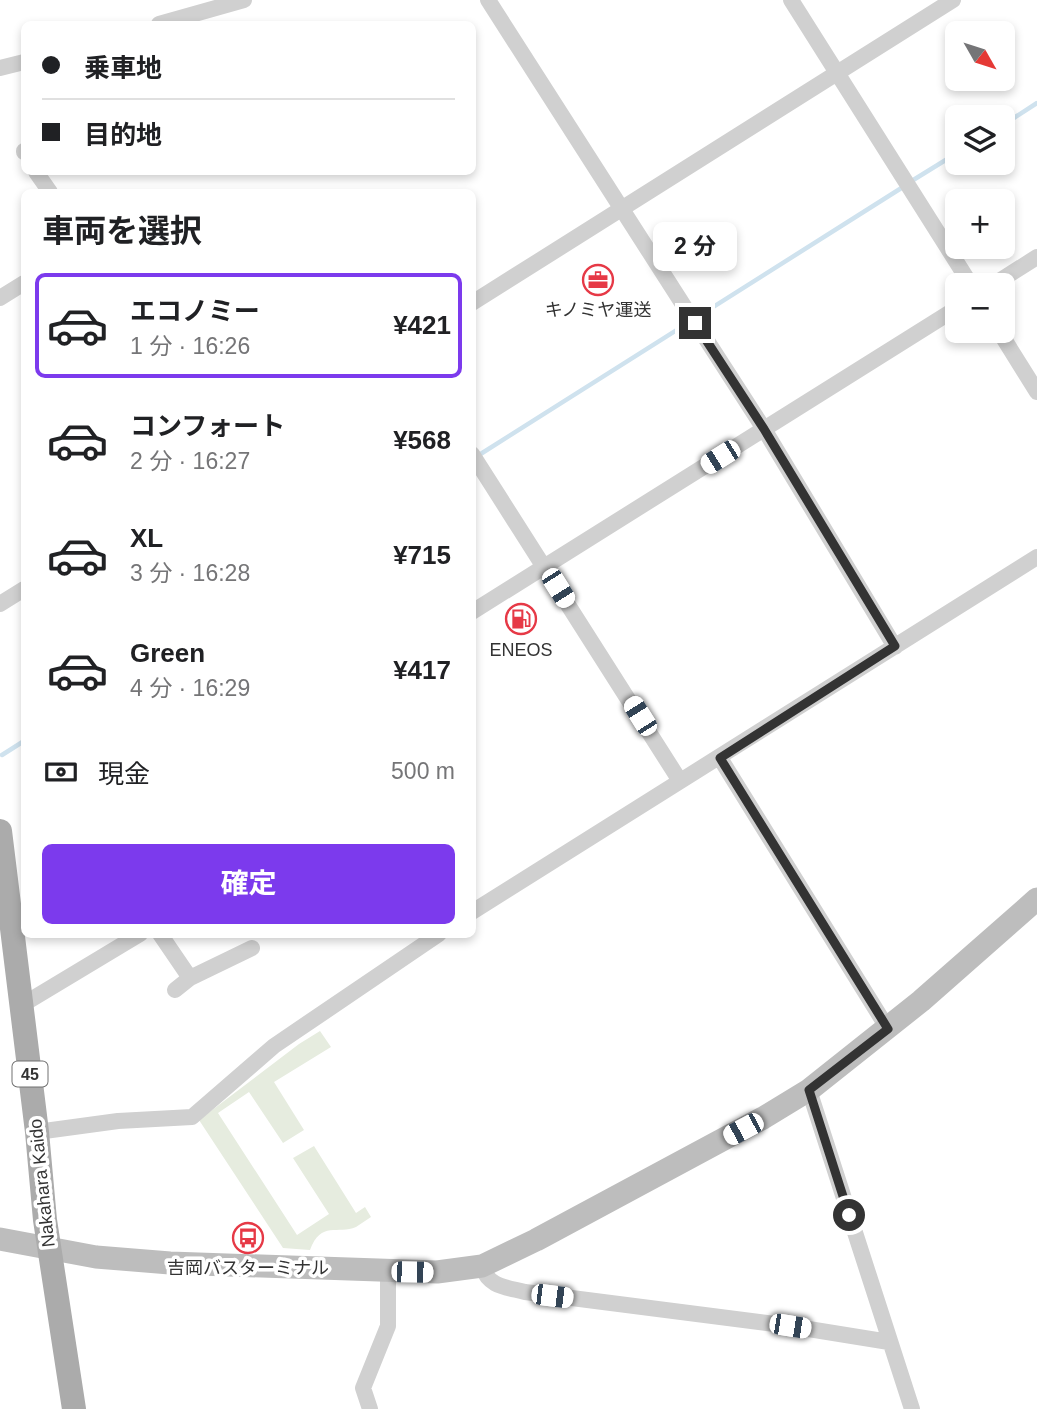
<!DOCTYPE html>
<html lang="ja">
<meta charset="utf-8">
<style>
body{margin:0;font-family:Helvetica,"Noto Sans JP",sans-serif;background:#f2f2f2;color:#202124;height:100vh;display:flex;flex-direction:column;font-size:26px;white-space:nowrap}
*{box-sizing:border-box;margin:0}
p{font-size:23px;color:#757577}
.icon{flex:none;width:38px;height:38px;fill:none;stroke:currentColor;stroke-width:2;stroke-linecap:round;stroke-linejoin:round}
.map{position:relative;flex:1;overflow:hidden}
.sheet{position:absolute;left:21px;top:189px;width:455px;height:749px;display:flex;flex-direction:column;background:#fff;border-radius:10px;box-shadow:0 4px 10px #0003}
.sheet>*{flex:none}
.guide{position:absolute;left:21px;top:21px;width:455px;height:154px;border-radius:10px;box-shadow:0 4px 10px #0003;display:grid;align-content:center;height:154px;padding:0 21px;background:#fff}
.needle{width:46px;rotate:129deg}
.fabs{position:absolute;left:945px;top:21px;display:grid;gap:14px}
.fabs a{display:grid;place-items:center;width:70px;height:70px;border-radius:10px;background:#fff;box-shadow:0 4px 10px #0003;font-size:35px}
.end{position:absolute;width:32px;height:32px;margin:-16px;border:9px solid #333;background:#fff;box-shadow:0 0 0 4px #fff}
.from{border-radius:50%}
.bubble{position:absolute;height:49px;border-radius:10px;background:#fff;box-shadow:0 4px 10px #0003;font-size:23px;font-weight:700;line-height:49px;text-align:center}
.car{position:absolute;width:21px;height:42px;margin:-21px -10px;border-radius:9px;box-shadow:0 0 5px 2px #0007;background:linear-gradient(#fff 24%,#345 0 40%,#fff 0 76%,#345 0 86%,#fff 0)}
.guide b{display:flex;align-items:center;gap:24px;height:66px;font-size:26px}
.guide b+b{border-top:2px solid #e0e0e0}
.guide i{width:18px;height:18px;background:#202124}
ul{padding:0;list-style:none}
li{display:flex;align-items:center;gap:21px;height:105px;margin:0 14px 10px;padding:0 7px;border:4px solid transparent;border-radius:10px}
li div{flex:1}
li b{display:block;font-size:26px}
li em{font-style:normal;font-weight:700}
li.on{border-color:#7c3aed}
li>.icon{width:63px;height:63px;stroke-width:1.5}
h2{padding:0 21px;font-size:32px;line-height:84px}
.pay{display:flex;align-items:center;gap:18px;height:77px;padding:0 21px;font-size:26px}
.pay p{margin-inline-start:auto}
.button{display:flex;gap:14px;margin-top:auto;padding:14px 21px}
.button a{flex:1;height:80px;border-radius:10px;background:#7c3aed;color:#fff;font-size:28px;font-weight:700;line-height:80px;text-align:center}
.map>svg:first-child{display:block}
.green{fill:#e6ecdf}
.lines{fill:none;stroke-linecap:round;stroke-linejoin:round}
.stream{stroke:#cfe2ee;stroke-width:4.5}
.street{stroke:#d0d0d0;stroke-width:16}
.secondary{stroke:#bdbdbd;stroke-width:23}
.primary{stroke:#ababab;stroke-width:24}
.route{stroke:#333;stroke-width:9}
.labels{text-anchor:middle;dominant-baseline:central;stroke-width:7;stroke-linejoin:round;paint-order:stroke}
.shield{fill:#fff;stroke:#707070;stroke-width:2}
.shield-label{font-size:16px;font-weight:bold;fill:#333}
.poi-label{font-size:18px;fill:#333;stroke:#fff}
.street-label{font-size:18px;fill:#333;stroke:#fff}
</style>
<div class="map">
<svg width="1037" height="1409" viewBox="0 0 1037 1409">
<rect width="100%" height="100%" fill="#fff"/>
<!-- green -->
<path class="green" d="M320,1031L331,1047L274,1082L304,1130L283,1143L249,1092L218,1113L297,1235L329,1214L293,1158L314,1146L356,1213L365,1207L371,1217C366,1220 361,1224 356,1227C338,1235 321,1220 310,1250L283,1248L199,1120L299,1044Z"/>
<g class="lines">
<!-- stream -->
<path class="stream" d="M1003,125L1037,103
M910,182L957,153
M479,455L903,187
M2,755L24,741"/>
<!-- street -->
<path class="street" d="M488,0L691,317
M791,0L971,285
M159,24L244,0
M0,68L24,62
M24,151V152
M36,172L50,192
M993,285L1037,257
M0,298L24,283
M472,303L953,0
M695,322L764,429L895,647
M999,331L1037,392
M472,454L680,781
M0,604L24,589
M472,612L957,308
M720,758L888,1029
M472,912L1037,557
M160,934L190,978
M175,990L190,978L252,948
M22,1005L140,934
M809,1090L912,1409
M37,1132L118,1121L192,1117L274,1046L439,934
M482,1266C488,1287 506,1287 525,1292L790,1326L889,1342
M370,1409L363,1388L388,1326V1271"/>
<!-- secondary -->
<path class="secondary" d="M0,1239L96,1257L170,1263L437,1272L482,1266L536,1240L763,1118L809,1090L921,1001L1037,899"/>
<!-- primary -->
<path class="primary" d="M0,831L37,1132L45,1220L74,1409"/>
</g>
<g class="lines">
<!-- route -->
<path class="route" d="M695,323L764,429L895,646L720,758L888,1029L809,1090L849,1215"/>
</g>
<!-- icons -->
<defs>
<g id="office-ring" transform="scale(1.575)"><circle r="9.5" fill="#fff" stroke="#e63946" stroke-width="1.5"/><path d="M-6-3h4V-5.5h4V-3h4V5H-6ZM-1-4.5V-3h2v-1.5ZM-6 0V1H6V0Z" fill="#e63946"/></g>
<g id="fuel-ring" transform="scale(1.575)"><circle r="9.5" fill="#fff" stroke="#e63946" stroke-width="1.5"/><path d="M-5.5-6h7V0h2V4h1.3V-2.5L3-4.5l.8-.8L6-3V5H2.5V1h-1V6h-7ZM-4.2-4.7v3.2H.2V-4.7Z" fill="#e63946"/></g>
<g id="bus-ring" transform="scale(1.575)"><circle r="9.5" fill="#fff" stroke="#e63946" stroke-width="1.5"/><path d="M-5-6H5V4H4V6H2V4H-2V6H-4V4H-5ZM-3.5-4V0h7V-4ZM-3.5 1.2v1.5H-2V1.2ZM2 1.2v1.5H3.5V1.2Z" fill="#e63946"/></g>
</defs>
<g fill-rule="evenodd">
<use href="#office-ring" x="598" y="280"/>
<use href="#fuel-ring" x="521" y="619"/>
<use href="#bus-ring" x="248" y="1238"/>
</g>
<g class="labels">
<!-- shield labels -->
<rect class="shield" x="12.5" y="1061.5" width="35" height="25" rx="5"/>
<g class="shield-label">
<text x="30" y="1074">45</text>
</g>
<!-- poi labels -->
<g class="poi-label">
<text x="598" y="310">キノミヤ運送</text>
<text x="521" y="650">ENEOS</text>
<text x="248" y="1268">吉岡バスターミナル</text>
</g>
<!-- street labels -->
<g class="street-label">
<text transform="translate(42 1183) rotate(-96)">Nakahara Kaido</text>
</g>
</g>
</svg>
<div class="fabs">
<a><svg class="needle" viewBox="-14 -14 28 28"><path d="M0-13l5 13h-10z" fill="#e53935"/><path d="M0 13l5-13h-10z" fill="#757577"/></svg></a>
<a><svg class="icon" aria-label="layers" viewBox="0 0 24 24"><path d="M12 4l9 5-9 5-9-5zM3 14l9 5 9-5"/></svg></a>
<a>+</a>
<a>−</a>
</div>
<i class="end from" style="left:849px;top:1215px"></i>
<i class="end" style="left:695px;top:323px"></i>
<div class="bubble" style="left:653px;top:222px;width:84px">2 分</div>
<i class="car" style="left:720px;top:457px;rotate:238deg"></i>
<i class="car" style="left:558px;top:588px;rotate:148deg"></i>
<i class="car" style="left:640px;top:716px;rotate:328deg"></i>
<i class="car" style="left:743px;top:1129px;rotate:242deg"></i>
<i class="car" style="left:412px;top:1272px;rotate:91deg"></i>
<i class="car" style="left:552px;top:1296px;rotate:97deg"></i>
<i class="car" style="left:790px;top:1326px;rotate:99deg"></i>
<div class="guide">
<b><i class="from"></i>乗車地</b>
<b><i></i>目的地</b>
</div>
<section class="sheet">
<h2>車両を選択</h2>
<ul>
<li class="on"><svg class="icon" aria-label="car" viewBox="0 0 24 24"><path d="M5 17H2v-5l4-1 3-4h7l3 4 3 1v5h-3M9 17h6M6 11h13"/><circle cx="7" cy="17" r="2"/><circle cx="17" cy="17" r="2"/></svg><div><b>エコノミー</b><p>1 分 · 16:26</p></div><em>¥421</em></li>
<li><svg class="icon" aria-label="car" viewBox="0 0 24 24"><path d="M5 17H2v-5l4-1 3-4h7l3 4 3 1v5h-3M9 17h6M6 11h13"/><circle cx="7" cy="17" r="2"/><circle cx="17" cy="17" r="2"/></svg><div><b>コンフォート</b><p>2 分 · 16:27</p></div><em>¥568</em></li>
<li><svg class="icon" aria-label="car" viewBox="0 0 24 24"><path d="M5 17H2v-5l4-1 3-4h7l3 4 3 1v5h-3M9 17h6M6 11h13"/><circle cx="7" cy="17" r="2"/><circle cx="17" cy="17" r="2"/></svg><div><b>XL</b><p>3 分 · 16:28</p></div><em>¥715</em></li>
<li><svg class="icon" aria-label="car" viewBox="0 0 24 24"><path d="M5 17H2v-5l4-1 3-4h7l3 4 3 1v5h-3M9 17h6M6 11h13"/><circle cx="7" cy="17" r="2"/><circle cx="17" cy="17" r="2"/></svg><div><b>Green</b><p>4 分 · 16:29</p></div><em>¥417</em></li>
</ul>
<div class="pay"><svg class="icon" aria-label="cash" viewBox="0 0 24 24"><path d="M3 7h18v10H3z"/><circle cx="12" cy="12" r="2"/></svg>現金<p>500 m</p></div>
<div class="button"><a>確定</a></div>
</section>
</div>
